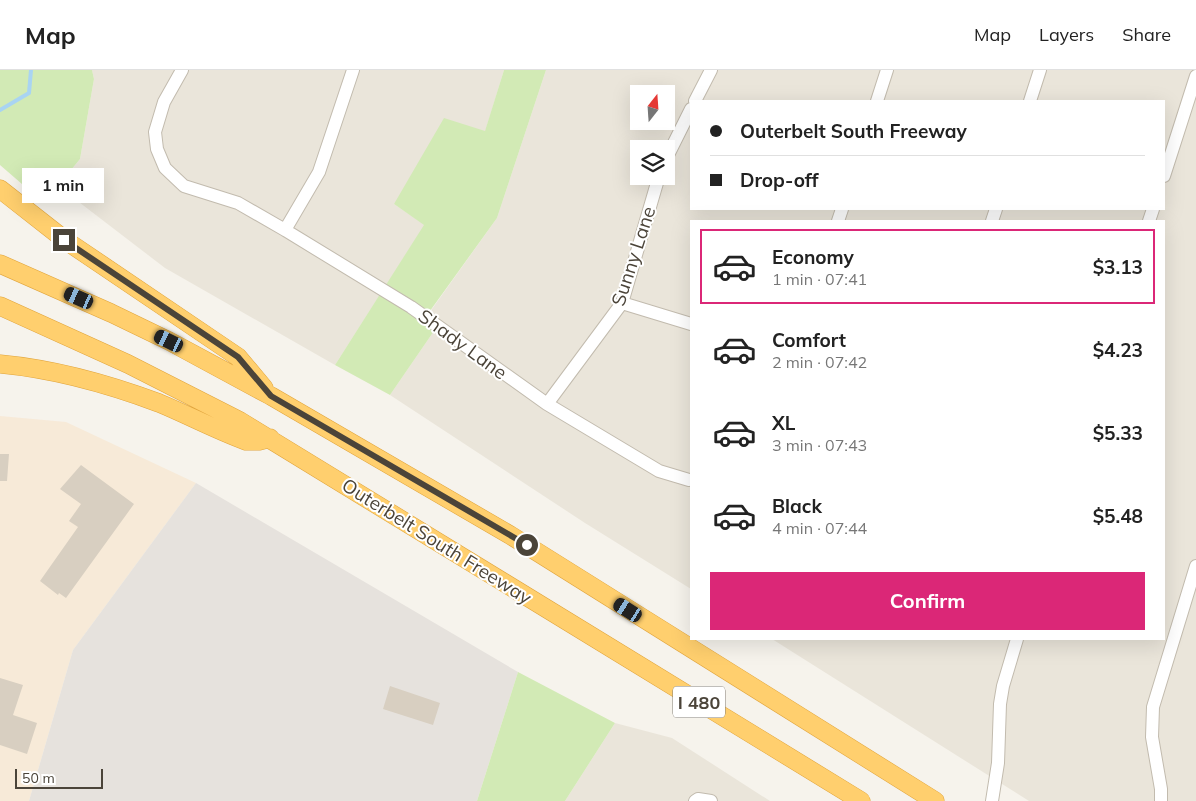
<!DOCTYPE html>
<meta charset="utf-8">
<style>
body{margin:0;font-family:Mulish,sans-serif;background:#f6f6f6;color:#222;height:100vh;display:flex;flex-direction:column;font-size:19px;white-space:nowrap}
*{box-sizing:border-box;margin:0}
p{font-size:16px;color:#767676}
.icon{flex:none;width:28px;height:28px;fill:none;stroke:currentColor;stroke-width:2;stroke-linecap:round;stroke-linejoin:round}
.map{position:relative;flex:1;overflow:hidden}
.sheet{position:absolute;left:690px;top:150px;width:475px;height:420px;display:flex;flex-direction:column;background:#fff;border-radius:0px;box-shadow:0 5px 20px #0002}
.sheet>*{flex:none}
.banner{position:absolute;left:690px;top:30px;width:475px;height:110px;border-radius:0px;box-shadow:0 5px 20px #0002;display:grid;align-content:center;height:110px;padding:0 20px;background:#fff}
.needle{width:32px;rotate:17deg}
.tools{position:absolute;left:630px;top:15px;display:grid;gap:10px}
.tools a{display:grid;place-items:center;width:45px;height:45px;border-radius:0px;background:#fff;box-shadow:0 5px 20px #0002;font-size:25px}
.scale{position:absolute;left:15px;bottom:12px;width:88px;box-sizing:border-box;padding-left:5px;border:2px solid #4b4439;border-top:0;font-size:14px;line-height:18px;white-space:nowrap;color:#4b4439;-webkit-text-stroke:4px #fff;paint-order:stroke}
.end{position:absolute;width:22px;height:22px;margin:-11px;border:6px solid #4b4439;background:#fff;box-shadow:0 0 0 2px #fff}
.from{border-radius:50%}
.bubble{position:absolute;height:35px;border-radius:0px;background:#fff;box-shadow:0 5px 20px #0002;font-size:16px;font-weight:700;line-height:35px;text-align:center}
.car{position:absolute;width:15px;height:30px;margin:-15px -8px;border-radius:6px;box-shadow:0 0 4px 1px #0007;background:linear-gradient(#222 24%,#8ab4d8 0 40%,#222 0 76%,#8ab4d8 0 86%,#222 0)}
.banner b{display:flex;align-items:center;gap:18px;height:48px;font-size:19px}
.banner b+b{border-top:1px solid #e0e0e0}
.banner i{width:12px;height:12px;background:#222}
ul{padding:9px 0 0;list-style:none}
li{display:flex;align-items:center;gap:15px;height:75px;margin:0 10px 8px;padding:0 10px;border:2px solid transparent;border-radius:0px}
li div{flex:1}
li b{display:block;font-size:19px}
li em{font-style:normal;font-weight:700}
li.current{border-color:#db2777}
li>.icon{width:45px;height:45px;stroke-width:1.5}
.cta{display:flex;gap:10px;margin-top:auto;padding:10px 20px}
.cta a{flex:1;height:58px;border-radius:0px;background:#db2777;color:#fff;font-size:20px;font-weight:700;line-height:58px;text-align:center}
header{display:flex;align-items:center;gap:30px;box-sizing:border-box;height:70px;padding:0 25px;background:#fff;border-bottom:1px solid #e0e0e0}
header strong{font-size:24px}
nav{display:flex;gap:28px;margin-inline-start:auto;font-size:18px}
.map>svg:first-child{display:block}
.residential{fill:#eae5da;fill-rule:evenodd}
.commercial{fill:#f7ead8}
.industrial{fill:#e6e2dd}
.green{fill:#d2eab5}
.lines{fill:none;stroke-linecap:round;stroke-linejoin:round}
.stream{stroke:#a9d4f2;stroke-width:4}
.building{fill:#d8cfc1}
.minor-casing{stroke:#c2bbae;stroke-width:14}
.highway-casing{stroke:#e0a43c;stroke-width:19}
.minor{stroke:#fff;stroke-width:12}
.highway{stroke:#ffcf6e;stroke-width:18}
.route{stroke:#4b4439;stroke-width:6}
.labels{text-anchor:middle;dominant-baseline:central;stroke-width:4;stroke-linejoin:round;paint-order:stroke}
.shield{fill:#fff;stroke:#817c74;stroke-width:1}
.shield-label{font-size:18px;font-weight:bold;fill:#4b4439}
.street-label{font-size:19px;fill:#4b4439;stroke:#fff}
</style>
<header>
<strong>Map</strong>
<nav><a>Map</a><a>Layers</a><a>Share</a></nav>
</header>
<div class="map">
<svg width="1196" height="731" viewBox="0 0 1196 731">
<rect width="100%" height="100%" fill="#f6f3ec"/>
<!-- residential -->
<path class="residential" d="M92,0H504L485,62L394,134L425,155L335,295L165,198L58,116L80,89L94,9Z
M546,0H1196V731H1029L772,569H1164V151H691V519L585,453L390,325L434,261L422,253L497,148ZM639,24H666V51H639ZM691,31H1164V139H691ZM639,79H666V106H639Z
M615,653L672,668L770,731H565Z"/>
<!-- commercial -->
<path class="commercial" d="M0,346L66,352L196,413L73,580L29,731H0Z"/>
<!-- industrial -->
<path class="industrial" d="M196,413L518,602L477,731H29L73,580Z"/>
<!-- green -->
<path class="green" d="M0,0H92L94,9L80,89L44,133L0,95Z
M504,0H546L497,148L422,252L434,261L390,325L335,295L424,155L394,134L444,48L485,61Z
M518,602L615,653L565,731H477Z"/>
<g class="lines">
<!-- stream -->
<path class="stream" d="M0,40L29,23L31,0"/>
</g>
<!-- building -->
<path class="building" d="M0,384H9L7,411H0Z
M81,395L134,434L66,528L59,523L58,525L40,511L78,457L69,451L81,434L60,419Z
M0,608L23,615L13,645L37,653L27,684L0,675Z
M390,616L440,633L433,655L383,639Z"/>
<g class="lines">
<!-- minor casing -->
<g class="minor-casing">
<path id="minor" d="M182,0L164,32L155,62L157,79L165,98L184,116L238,133L285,160L411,237L547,334L659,401L689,410
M695,31L711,0
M877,31L887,0
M1030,31L1040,0
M666,89L691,39
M1164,106L1196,6
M838,151L842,139
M992,151L996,139
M1149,151L1153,139
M285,160L319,102L353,0
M622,233L691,254
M547,334L622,233L659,106
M695,731L698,729L711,731
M992,731L998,693L1000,634L1003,616L1017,569
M1161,731V719L1152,667L1153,637L1196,496"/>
</g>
<!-- highway casing -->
<g class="highway-casing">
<path id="highway" d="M0,119L65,170L238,287L264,318
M0,194L111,243L169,271L271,326L510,465L935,731
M0,236L128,294L240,351L861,731
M0,294C54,299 108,314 159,333C188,345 216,360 246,371H259L270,368"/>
</g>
<!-- minor -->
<use href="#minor" class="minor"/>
<!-- highway -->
<use href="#highway" class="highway"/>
</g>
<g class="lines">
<!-- route -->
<path class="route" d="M64,170L238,287L271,326L527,475"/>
</g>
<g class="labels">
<!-- shield labels -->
<rect class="shield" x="673" y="616.5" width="52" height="31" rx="4"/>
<g class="shield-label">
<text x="699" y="632">I 480</text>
</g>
<!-- street labels -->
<g class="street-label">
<text transform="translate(633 186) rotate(-72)">Sunny Lane</text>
<text transform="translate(463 274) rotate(36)">Shady Lane</text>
<text transform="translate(437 471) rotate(32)">Outerbelt South Freeway</text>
</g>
</g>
</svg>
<div class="tools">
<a><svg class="needle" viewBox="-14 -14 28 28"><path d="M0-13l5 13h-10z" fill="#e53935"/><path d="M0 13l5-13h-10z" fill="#767676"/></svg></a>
<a><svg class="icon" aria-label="layers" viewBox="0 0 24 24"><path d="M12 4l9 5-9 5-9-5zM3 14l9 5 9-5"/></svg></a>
</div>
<div class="scale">50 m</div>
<i class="end from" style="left:527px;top:475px"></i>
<i class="end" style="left:64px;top:170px"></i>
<div class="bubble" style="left:22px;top:98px;width:82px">1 min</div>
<i class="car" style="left:79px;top:228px;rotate:294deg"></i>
<i class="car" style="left:169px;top:271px;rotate:296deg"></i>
<i class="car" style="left:628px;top:540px;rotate:302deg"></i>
<div class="banner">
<b><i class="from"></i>Outerbelt South Freeway</b>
<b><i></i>Drop-off</b>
</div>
<section class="sheet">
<ul>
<li class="current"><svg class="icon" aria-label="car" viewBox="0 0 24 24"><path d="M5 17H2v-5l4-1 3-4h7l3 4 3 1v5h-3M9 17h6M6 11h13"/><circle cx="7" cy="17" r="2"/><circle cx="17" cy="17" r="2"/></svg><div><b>Economy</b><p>1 min · 07:41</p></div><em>$3.13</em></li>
<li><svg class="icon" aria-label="car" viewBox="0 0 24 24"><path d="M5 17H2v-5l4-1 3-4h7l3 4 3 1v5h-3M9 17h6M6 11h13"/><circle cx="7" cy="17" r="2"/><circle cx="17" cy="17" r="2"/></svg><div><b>Comfort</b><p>2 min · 07:42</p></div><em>$4.23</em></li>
<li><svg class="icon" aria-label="car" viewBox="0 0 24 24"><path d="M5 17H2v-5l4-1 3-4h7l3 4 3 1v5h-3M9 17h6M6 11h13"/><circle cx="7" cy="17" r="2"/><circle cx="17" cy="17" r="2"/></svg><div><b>XL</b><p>3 min · 07:43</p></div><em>$5.33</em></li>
<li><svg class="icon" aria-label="car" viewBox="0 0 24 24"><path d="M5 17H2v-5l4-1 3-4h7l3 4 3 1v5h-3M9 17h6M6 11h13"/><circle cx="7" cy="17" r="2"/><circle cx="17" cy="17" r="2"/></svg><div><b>Black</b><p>4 min · 07:44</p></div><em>$5.48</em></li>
</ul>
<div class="cta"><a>Confirm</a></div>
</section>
</div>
